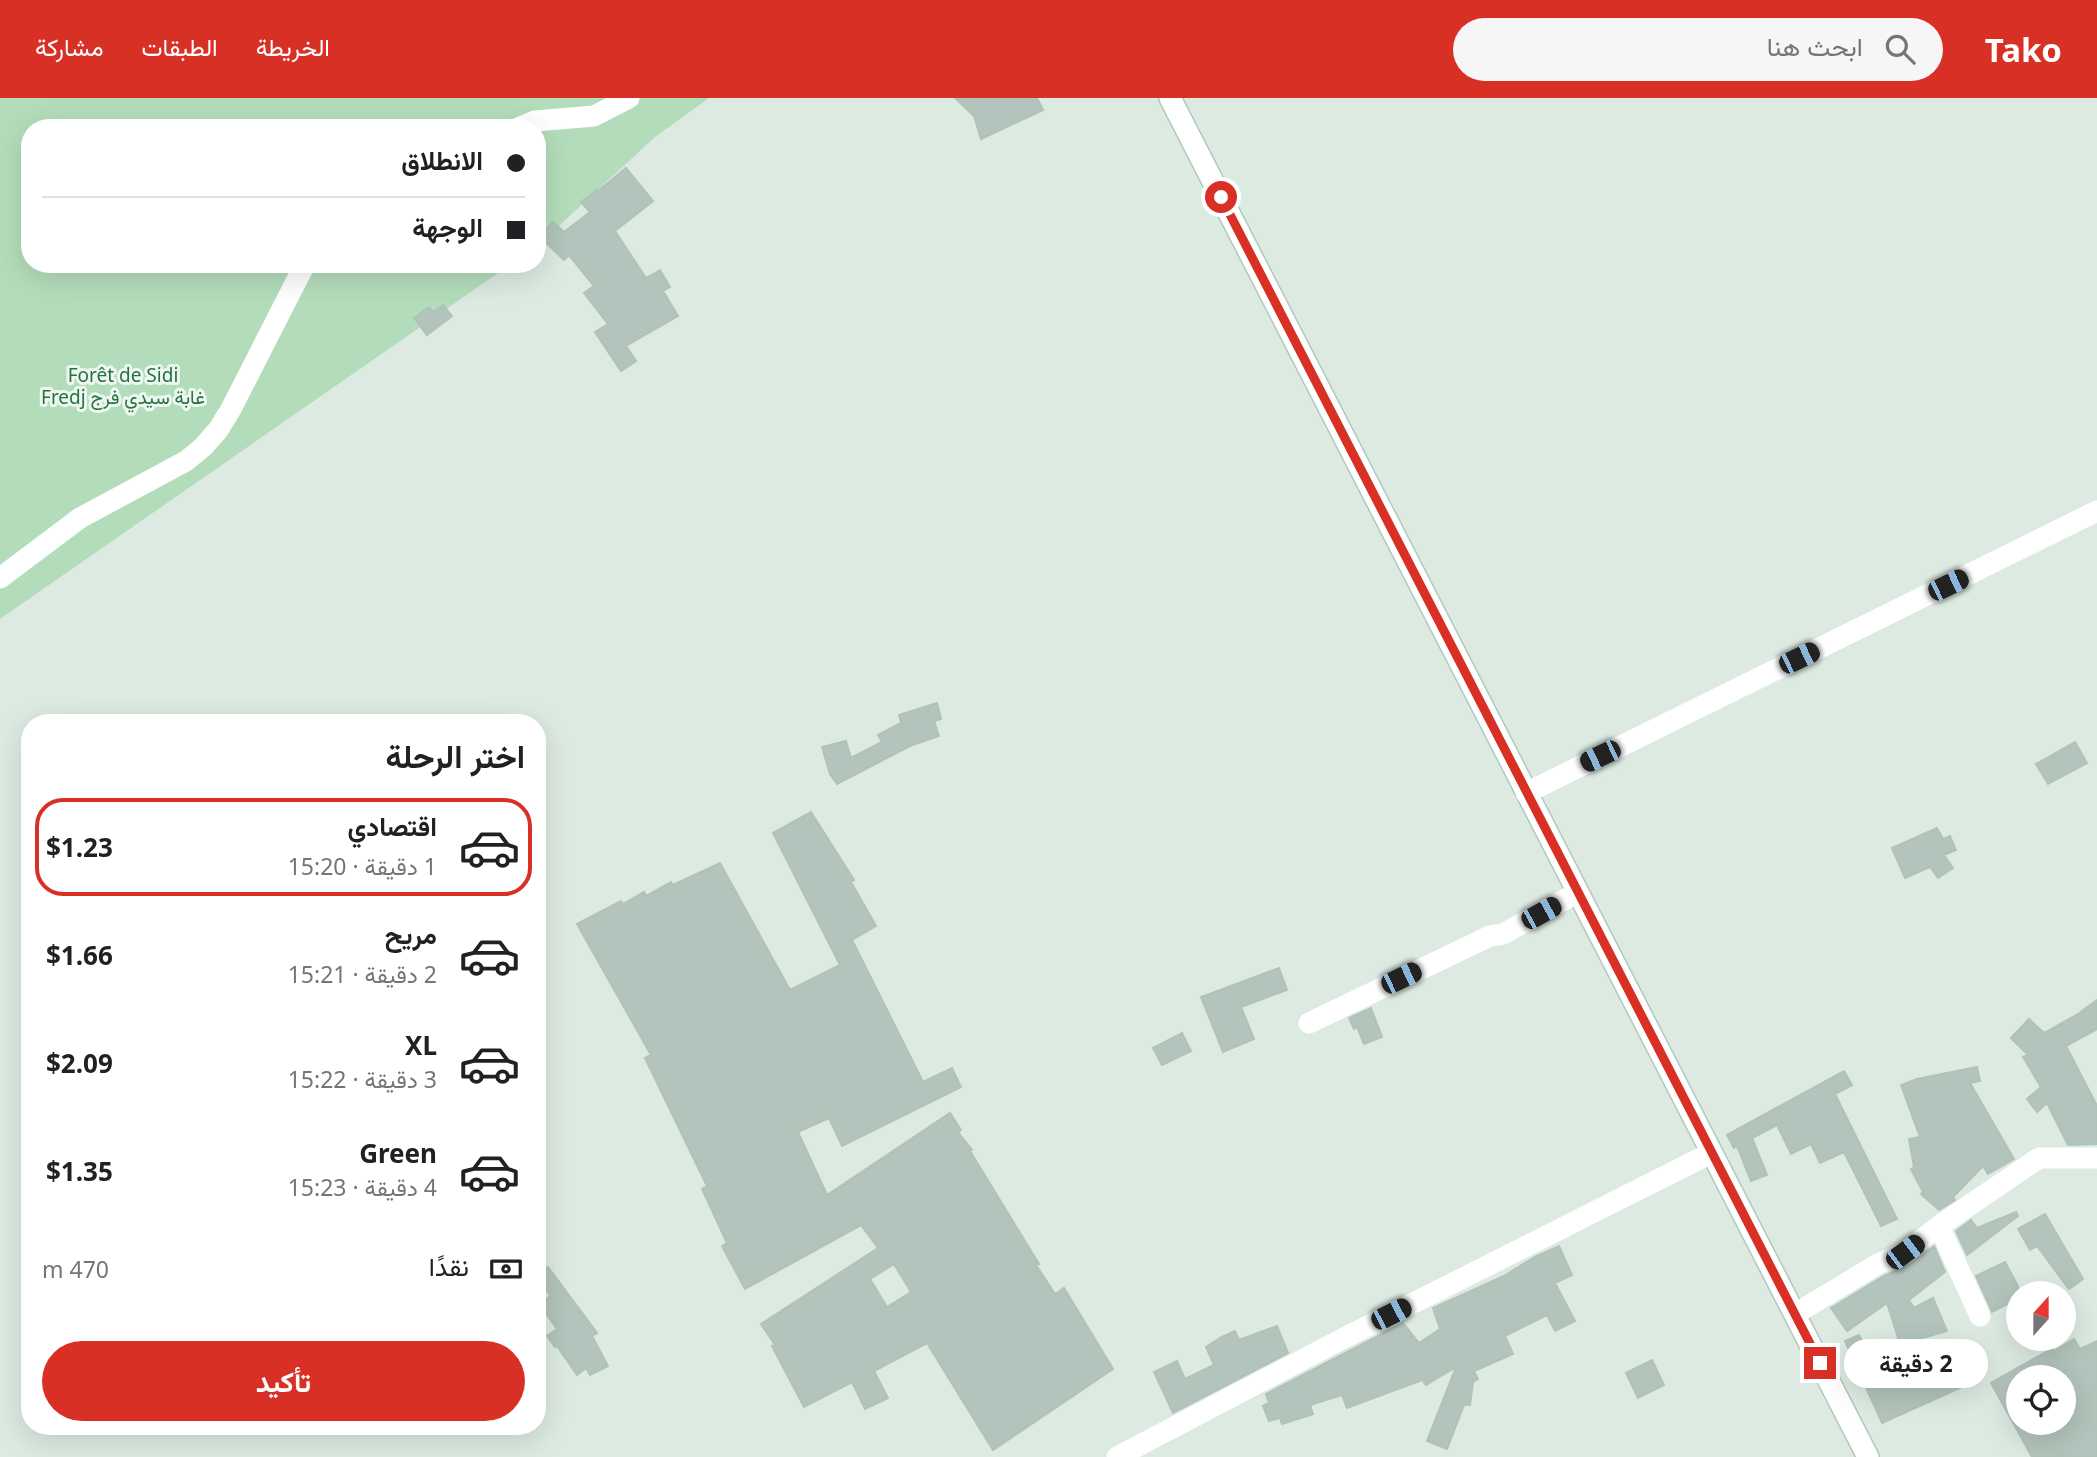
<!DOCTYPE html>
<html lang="ar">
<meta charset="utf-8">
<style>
body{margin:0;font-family:"Noto Sans",Vazirmatn,sans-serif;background:#f6f6f6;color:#202124;direction:rtl;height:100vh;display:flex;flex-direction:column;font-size:26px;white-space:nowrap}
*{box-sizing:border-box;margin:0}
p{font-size:23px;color:#757577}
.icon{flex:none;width:38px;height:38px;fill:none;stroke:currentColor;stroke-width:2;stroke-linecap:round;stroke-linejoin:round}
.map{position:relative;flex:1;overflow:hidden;direction:ltr}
.sheet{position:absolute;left:21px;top:616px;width:525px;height:721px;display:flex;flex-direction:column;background:#fff;border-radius:28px;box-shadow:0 7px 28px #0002;direction:rtl}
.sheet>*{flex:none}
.top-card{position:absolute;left:21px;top:21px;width:525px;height:154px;border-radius:28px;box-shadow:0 7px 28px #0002;direction:rtl;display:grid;align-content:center;height:154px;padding:0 21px;background:#fff}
.needle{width:46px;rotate:21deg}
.controls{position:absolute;left:2006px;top:1183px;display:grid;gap:14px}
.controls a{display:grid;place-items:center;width:70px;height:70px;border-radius:50%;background:#fff;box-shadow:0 7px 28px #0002;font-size:35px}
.end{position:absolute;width:32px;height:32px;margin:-16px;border:9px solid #d93025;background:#fff;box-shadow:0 0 0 4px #fff}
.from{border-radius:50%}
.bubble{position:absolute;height:49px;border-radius:24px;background:#fff;box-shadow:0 7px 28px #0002;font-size:23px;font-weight:700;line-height:49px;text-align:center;direction:rtl}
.car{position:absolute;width:21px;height:42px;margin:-21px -10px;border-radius:9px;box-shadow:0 0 5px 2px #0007;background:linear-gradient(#222 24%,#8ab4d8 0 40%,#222 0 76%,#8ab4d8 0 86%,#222 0)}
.top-card b{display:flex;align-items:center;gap:24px;height:66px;font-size:26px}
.top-card b+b{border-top:2px solid #e0e0e0}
.top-card i{width:18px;height:18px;background:#202124}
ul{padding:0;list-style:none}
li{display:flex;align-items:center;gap:21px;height:98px;margin:0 14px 10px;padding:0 7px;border:4px solid transparent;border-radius:28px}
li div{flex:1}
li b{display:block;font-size:26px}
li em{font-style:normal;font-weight:700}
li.active{border-color:#d93025}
li>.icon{width:63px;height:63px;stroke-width:1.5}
h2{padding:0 21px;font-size:32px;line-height:84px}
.pay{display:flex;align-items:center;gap:18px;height:77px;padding:0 21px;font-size:26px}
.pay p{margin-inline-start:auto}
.action{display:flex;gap:14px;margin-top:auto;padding:14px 21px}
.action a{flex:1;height:80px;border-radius:42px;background:#d93025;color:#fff;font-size:28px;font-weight:700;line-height:80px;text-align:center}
header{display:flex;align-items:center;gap:42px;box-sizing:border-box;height:98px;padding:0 35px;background:#d93025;color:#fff}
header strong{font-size:33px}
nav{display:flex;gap:38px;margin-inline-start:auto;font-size:24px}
.search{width:490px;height:63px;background:#f6f6f6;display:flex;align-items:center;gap:18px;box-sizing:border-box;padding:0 24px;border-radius:38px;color:#757577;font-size:26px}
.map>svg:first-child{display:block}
.green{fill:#b3ddba}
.building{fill:#b2c4bb;stroke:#afc3b9;stroke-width:2;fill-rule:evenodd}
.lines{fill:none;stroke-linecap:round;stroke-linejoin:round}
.secondary-casing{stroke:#afcabd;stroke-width:24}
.minor{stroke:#fff;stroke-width:21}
.secondary{stroke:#fff;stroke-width:21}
.route{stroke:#d93025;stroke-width:9}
.labels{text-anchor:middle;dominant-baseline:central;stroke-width:6;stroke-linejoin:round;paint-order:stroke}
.park-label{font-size:19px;fill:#26723c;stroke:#edf6f0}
</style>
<header>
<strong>Tako</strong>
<div class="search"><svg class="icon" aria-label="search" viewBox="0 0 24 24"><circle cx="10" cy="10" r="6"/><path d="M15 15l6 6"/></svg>ابحث هنا</div>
<nav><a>الخريطة</a><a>الطبقات</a><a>مشاركة</a></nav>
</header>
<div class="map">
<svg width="2097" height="1359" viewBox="0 0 2097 1359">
<rect width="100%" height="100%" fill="#dceae2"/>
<!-- green -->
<path class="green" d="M0,0H709L655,39L537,148V30H30V166H511L0,521Z"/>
<!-- building -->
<path class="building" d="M955,0H1037L1043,12L981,41L974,18Z
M626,70L653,103L615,133L646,180L660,172L670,189L663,193L678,218L626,248L636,263L621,273L595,234L608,226L584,195L594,188L569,157L564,162L539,138L553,124L564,134L590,114L581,104L597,92L598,93Z
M443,207L452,218L427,237L414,220L429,209L433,214Z
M937,605L941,621L934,623L939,638L912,647L837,686L830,676L822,649L846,643L851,660L882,644L878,637L901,625L899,617Z
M2075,644L2087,665L2048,686L2036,666Z
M811,714L854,782L851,784L876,828L852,842L923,984L952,970L961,989L842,1048L829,1020L798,1034L827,1097L950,1015L961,1032L958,1034L972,1052L970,1053L1039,1166L1036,1167L1055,1196L1064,1190L1113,1271L993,1352L927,1245L874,1273L888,1300L865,1311L852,1284L804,1309L772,1248L775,1247L761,1226L878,1150L861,1127L745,1191L722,1148L727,1145L702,1091L707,1088L645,960L651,957L577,826L621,803L623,806L644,794L646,798L671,784L673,787L720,765L790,892L840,867L773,735ZM894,1166L911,1194L887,1209L870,1181Z
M1937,730L1943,741L1950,738L1956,752L1944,757L1953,770L1938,780L1930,769L1905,780L1892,750Z
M1279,870L1287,892L1241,909L1254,941L1223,954L1201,899Z
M2097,902V931L2066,948L2097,1008V1046L2068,1047L2047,1005L2037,1014L2027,1001L2041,989L2023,959L2028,957L2011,940L2029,921L2044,935L2078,916Z
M1371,910L1382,939L1364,946L1357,929L1354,931L1349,920Z
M1182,935L1191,953L1162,967L1153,950Z
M1977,969L1980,983L1970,985L2014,1061L1988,1076L1983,1068L1953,1099L1955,1102L1939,1112L1921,1096L1923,1094L1911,1071L1914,1069L1909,1041L1920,1039L1901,987L1917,981Z
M1844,973L1852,987L1835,996L1897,1121L1881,1128L1844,1054L1820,1065L1811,1046L1791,1056L1777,1027L1752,1040L1767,1077L1751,1083L1737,1048L1734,1050L1727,1037Z
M2016,1114L2018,1118L1967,1157L1956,1133L1971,1122L1977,1130Z
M2045,1116L2083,1181L2069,1191L2037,1148L2030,1152L2018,1131Z
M1559,1148L1572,1177L1555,1185L1575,1223L1555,1233L1547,1217L1505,1238L1513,1256L1474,1273L1478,1281L1473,1284L1470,1307H1464L1447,1351L1427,1343L1456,1269L1426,1287L1422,1282L1347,1310L1342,1297L1310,1307L1313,1316L1282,1326L1280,1320L1269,1323L1263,1308L1269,1305L1266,1296L1403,1225L1419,1245L1440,1231L1433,1210L1504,1178L1535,1159Z
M1934,1148L1945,1174L1909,1202L1914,1210L1933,1200L1947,1233L1900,1246L1887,1205L1847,1233L1831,1210L1884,1178L1911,1166Z
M2005,1164L2018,1188V1201L1992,1214L1976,1178Z
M548,1169L597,1235L592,1238L608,1268L590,1277L586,1270L577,1277L557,1248L555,1249L547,1238L557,1231L539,1206L550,1198L537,1177Z
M1277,1228L1288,1255L1173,1315L1154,1274L1177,1263L1185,1281L1214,1267L1206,1249L1222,1239L1235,1233L1239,1242Z
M1859,1237L1881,1285L1956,1253L1971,1285L1882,1325L1845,1243Z
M2074,1241L2080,1251L2097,1243V1359H2032L1991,1285L2053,1250L2054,1253ZM2018,1279H2063V1325H2018Z
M1652,1262L1664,1287L1638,1300L1626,1275Z"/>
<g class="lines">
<!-- secondary casing -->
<g class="secondary-casing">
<path id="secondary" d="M1170,0L1868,1359"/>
</g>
<!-- minor -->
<path class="minor" d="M518,30L535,23L594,18L629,0
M0,480L80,420L186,363L203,349L218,332L231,311L305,166
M1526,695L2097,413
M1309,925L1490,838L1503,836L1577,795
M1939,1128L1980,1218
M1795,1216L1878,1166L1905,1154L1939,1128L2039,1060H2097
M1117,1359L1342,1241L1711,1055"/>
<!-- secondary -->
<use href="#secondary" class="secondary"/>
</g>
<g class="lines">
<!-- route -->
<path class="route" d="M1221,99L1820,1265"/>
</g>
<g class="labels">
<!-- park labels -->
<g class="park-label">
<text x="123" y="277">Forêt de Sidi<tspan x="123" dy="22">Fredj غابة سيدي فرج</tspan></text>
</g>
</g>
</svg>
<div class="controls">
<a><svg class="needle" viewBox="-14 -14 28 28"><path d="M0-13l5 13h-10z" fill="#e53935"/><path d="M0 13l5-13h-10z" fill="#757577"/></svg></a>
<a><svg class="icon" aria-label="locate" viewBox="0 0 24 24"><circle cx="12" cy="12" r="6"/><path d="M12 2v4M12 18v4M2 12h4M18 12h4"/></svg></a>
</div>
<i class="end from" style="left:1221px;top:99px"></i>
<i class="end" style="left:1820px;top:1265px"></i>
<div class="bubble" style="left:1844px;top:1241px;width:144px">2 دقيقة</div>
<i class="car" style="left:1948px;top:487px;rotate:64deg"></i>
<i class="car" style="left:1799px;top:560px;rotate:64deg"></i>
<i class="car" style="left:1600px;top:658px;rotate:244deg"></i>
<i class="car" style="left:1541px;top:815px;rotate:61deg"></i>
<i class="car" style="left:1401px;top:880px;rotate:64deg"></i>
<i class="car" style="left:1905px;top:1154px;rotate:53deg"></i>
<i class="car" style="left:1391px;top:1216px;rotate:63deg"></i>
<div class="top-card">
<b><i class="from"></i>الانطلاق</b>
<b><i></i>الوجهة</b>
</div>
<section class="sheet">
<h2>اختر الرحلة</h2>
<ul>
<li class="active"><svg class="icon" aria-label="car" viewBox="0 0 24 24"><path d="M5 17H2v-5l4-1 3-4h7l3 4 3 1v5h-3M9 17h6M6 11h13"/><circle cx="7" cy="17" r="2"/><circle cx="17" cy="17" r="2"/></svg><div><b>اقتصادي</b><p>1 دقيقة · 15:20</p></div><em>$1.23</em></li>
<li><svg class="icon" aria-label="car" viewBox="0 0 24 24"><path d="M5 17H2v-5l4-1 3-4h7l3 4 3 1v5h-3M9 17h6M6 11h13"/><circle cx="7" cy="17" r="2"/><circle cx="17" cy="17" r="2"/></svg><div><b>مريح</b><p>2 دقيقة · 15:21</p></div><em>$1.66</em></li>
<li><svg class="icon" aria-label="car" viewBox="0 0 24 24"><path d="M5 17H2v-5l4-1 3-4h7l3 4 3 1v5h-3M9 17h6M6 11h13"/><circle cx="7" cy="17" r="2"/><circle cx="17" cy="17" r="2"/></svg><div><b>XL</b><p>3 دقيقة · 15:22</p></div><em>$2.09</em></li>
<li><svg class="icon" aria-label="car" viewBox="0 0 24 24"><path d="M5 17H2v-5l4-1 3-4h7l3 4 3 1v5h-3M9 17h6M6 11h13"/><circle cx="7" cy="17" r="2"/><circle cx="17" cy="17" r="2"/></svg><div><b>Green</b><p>4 دقيقة · 15:23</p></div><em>$1.35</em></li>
</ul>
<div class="pay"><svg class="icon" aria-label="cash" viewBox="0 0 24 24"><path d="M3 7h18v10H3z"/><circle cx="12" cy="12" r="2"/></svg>نقدًا<p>470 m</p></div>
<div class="action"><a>تأكيد</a></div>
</section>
</div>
